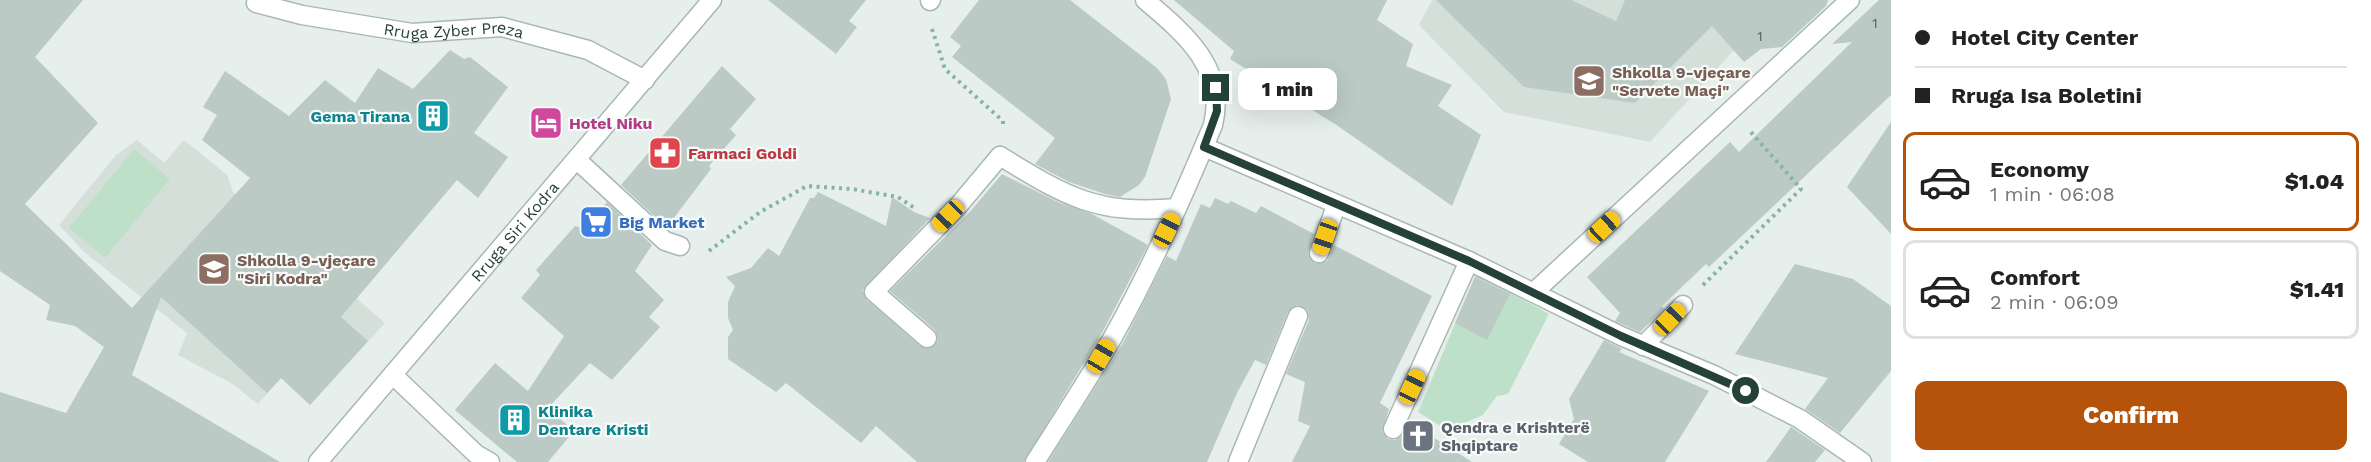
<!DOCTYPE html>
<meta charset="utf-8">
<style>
body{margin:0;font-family:"Work Sans",sans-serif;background:#f2f2f2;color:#222;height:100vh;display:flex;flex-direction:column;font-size:22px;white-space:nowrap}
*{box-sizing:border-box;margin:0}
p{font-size:20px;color:#767676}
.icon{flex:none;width:33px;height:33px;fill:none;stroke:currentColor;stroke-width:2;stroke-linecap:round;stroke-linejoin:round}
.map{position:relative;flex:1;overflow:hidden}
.details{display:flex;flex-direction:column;background:#fff;width:480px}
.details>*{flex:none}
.guide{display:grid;align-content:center;height:132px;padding:0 24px;background:#fff}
.end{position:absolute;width:27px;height:27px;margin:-14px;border:8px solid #24423a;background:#fff;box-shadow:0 0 0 3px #fff}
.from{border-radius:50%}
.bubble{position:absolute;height:42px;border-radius:12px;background:#fff;box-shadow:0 6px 24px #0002;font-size:20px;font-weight:800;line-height:42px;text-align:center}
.car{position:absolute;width:18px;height:36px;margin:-18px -9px;border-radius:8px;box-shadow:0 0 4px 2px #0007;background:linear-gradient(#f5c518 24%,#345 0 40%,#f5c518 0 76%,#345 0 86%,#f5c518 0)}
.guide b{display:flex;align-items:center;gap:21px;height:57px;font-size:22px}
.guide b+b{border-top:2px solid #e0e0e0}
.guide i{width:15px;height:15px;background:#222}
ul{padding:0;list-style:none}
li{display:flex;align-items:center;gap:18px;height:99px;margin:0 12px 9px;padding:0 12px;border:3px solid #e0e0e0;border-radius:12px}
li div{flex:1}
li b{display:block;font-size:22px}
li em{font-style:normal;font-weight:800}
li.current{border-color:#b45309}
li>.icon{width:54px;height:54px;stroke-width:1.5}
.button{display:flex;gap:12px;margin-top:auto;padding:12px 24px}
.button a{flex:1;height:69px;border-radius:12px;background:#b45309;color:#fff;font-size:24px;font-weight:800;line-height:69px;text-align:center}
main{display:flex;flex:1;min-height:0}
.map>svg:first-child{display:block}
.built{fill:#d4dfda}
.green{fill:#bfe0c8}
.building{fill:#bbcac4}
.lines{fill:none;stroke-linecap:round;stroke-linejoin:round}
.service-casing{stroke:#a8b8b2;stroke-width:21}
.minor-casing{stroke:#a8b8b2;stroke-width:21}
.tertiary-casing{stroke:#a8b8b2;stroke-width:21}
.path{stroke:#86b3a5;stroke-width:4;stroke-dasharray:3 4.5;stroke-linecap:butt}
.service{stroke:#fff;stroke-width:18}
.minor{stroke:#fff;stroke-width:18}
.tertiary{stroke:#fff;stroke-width:18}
.route{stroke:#24423a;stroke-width:8}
.labels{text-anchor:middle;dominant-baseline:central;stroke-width:4.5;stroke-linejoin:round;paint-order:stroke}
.number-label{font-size:14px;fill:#4a645c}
.street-label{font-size:16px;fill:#24423a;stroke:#f7fbf9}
.education-label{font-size:16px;font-weight:bold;fill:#785e54;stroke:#f7fbf9;text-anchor:start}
.culture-label{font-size:16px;font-weight:bold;fill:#0d838f;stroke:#f7fbf9;text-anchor:end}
.hotel-label{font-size:16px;font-weight:bold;fill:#b23c85;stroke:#f7fbf9;text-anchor:start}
.health-label{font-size:16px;font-weight:bold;fill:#be3a42;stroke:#f7fbf9;text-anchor:start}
.shop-label{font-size:16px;font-weight:bold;fill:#366cbe;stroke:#f7fbf9;text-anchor:start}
.worship-label{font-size:16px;font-weight:bold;fill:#5b616d;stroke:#f7fbf9;text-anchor:start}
</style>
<main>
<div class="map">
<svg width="1891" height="462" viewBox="0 0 1891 462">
<rect width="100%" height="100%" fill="#e6efeb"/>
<!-- built -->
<path class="built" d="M1432,0H1748L1734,50L1650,142L1504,112L1419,25Z
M137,140L164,163L184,140L227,175L233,192L385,323L310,405L281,378L258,404L231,383L178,355L187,333L84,252L59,225L116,155Z"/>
<!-- green -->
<path class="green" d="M134,149L170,179L105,258L69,228Z
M1476,274L1549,314L1508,394L1497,396L1483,415L1447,430L1418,412Z"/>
<!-- building -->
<path class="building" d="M0,0H83L35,57L98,123L25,204L132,308L250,178L202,140L217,115L203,107L225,71L289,116L325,80L355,103L378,68L413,89L450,50L464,59L470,57L508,87L474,133L508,157L478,198L457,180L341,317L368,341L310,405L281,378L267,393L161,297L132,375L280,462H0V392L66,413L104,347L75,326L46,320L50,305L0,271Z
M768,0H866L849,21L857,27L836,54Z
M979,0H1070L1157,68L1166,79L1171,99L1145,177L1139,185L1120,197L1105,194L1069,182L1035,164L1055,138L952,57L961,46L950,37Z
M1174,0H1387L1377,20L1413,44L1406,66L1452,85L1438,106L1481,135L1452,206L1338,126L1230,59L1234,51Z
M1436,0H1571L1616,21L1625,0H1828L1826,6L1782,47L1761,49L1744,62L1712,26L1635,103L1524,87Z
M1879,0H1891V95L1709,267L1706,264L1662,306L1664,309L1640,332L1615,321L1620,313L1587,277L1730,142L1739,152L1852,42L1832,44Z
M722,66L756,99L730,129L736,135L709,166L711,169L673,219H670L665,226L621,185Z
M1891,122V234L1847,187Z
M1002,174L1060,203L1092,214L1148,245L1103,331L1024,462H917L876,426L861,443L786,383L776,392L728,359V337L733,330L728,318V302L735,286L726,277L751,268L768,248L779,256L810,198H814L818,192L886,226L892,197L914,212L930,218L863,290L867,300L920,346L931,348L938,340L935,330L890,291L968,214Z
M1215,198L1228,204L1231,201L1256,213L1261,206L1314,234L1308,254L1315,263L1327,261L1334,245L1432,296L1380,403L1389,409L1382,431L1388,439L1395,440L1403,434L1409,422L1472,462H1292L1310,426L1298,421L1305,382L1286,374L1309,320L1307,310L1297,305L1288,312L1266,365L1255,360L1237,393L1207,462H1048L1123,343L1167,256L1176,261L1201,204L1210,208Z
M607,202L652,245L635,271L664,300L649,317L660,327L612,380L590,363L548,408L574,431L548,462H517L455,410L495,363L528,391L564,336L521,298L540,275L536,270L575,226L582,228L599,206L602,208Z
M1795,264L1853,279L1891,306V371L1840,433L1805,409L1828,378L1735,354Z
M1475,277L1510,294L1487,340L1455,323Z
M1604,340L1622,349L1619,352L1709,391L1665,462H1588L1559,444L1574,419L1569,399Z
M1791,427L1825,450L1815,462H1766Z"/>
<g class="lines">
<!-- service casing -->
<g class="service-casing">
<path id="service" d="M930,1L931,0
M577,160L665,241L680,246
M1319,253L1336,206
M927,338L874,292L958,206L1000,156
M1643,346L1683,305
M1393,429L1469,261
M1238,462L1298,316"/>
</g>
<!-- minor casing -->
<g class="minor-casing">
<g id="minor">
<path id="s1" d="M256,3L302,15L412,33L502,27L588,50L645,80"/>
<path d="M1204,147L1469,261L1621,336L1714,375L1800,419L1862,462"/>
<path d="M1000,156C1067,197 1096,215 1177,208"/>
<path d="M1534,292L1850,0"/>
<path d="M393,375L476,454L490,462"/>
<path d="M1035,462C1061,421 1088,380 1113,337C1151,269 1183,197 1213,125C1227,68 1184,33 1145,0"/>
</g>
</g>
<!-- tertiary casing -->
<g class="tertiary-casing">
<g id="tertiary">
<path id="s2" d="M318,462L712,0"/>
</g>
</g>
<!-- path -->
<path class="path" d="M932,29L945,69L1003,121V128
M709,251L760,212L807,186L852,189L898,197L916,209
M1703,285L1801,189L1750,131"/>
<!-- service -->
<use href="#service" class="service"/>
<!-- minor -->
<use href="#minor" class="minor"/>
<!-- tertiary -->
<use href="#tertiary" class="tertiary"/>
</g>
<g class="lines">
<!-- route -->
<path class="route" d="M1216,88L1217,111L1204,147L1469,261L1621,336L1746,391"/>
</g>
<!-- icons -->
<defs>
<g id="school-square" transform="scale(1.725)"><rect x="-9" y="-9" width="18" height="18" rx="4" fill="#8d6e63" stroke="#f7fbf9"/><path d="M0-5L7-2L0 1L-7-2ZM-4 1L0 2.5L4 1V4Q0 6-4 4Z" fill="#fff"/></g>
<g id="building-square" transform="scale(1.725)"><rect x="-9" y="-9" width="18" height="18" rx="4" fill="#0f9aa8" stroke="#f7fbf9"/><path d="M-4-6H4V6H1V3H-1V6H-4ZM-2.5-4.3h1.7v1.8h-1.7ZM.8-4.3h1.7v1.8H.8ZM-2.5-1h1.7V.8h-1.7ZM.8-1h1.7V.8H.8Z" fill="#fff"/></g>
<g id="hotel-square" transform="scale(1.725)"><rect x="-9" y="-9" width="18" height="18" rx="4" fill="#d1479c" stroke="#f7fbf9"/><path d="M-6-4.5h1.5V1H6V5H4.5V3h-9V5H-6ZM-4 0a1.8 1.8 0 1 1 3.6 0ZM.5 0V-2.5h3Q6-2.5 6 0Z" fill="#fff"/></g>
<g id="pharmacy-square" transform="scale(1.725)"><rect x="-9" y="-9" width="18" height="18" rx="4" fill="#e0444e" stroke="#f7fbf9"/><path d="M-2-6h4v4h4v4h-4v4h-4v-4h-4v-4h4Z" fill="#fff"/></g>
<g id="supermarket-square" transform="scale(1.725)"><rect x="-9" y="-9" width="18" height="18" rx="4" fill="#3f7fe0" stroke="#f7fbf9"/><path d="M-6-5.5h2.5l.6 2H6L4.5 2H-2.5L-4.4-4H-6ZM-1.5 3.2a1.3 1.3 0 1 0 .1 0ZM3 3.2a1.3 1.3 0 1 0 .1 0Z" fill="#fff"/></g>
<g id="church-square" transform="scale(1.725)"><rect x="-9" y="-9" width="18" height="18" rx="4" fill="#6b7280" stroke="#f7fbf9"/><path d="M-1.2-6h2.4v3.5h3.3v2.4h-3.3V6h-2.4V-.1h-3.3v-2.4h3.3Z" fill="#fff"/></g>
</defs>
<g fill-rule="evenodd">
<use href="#school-square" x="1589" y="81"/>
<use href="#building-square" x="433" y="116"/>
<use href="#hotel-square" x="546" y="123"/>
<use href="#pharmacy-square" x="665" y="153"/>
<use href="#supermarket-square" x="596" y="222"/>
<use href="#school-square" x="214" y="269"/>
<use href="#building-square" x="515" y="420"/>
<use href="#church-square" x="1418" y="436"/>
</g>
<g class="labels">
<!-- number labels -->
<g class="number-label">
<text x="1875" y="23">1</text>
<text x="1760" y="36">1</text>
</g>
<!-- street labels -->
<g class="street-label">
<text stroke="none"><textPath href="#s1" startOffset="201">Rruga Zyber Preza</textPath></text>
<text stroke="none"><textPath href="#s2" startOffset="303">Rruga Siri Kodra</textPath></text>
</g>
<!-- education labels -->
<g class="education-label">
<text x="1612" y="72">Shkolla 9-vjeçare<tspan x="1612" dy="18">"Servete Maçi"</tspan></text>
<text x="237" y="260">Shkolla 9-vjeçare<tspan x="237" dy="18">"Siri Kodra"</tspan></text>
</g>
<!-- culture labels -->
<g class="culture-label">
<text x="410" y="116">Gema Tirana</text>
<text x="538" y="411" text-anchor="start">Klinika<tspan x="538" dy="18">Dentare Kristi</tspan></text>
</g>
<!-- hotel labels -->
<g class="hotel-label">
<text x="569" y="123">Hotel Niku</text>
</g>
<!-- health labels -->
<g class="health-label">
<text x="688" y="153">Farmaci Goldi</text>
</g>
<!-- shop labels -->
<g class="shop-label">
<text x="619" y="222">Big Market</text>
</g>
<!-- worship labels -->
<g class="worship-label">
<text x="1441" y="427">Qendra e Krishterë<tspan x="1441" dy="18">Shqiptare</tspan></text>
</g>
</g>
</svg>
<i class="end from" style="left:1746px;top:391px"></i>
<i class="end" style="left:1216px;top:88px"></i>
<div class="bubble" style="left:1238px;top:68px;width:99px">1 min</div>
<i class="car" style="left:948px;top:216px;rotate:224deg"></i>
<i class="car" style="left:1604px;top:227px;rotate:47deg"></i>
<i class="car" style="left:1167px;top:230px;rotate:26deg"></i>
<i class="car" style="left:1325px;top:237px;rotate:199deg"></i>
<i class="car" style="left:1670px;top:319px;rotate:44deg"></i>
<i class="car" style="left:1101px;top:356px;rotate:30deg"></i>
<i class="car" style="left:1412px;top:387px;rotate:25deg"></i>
</div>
<section class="details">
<div class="guide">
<b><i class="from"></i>Hotel City Center</b>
<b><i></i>Rruga Isa Boletini</b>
</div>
<ul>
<li class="current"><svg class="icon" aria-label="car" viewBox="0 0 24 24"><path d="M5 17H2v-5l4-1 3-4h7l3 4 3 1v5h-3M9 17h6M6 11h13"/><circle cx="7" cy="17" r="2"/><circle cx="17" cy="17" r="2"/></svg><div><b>Economy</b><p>1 min · 06:08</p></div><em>$1.04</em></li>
<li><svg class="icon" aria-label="car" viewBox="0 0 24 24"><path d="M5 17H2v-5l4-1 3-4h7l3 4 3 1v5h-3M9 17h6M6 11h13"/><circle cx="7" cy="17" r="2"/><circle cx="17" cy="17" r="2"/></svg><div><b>Comfort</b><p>2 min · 06:09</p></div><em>$1.41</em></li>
</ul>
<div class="button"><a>Confirm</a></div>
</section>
</main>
